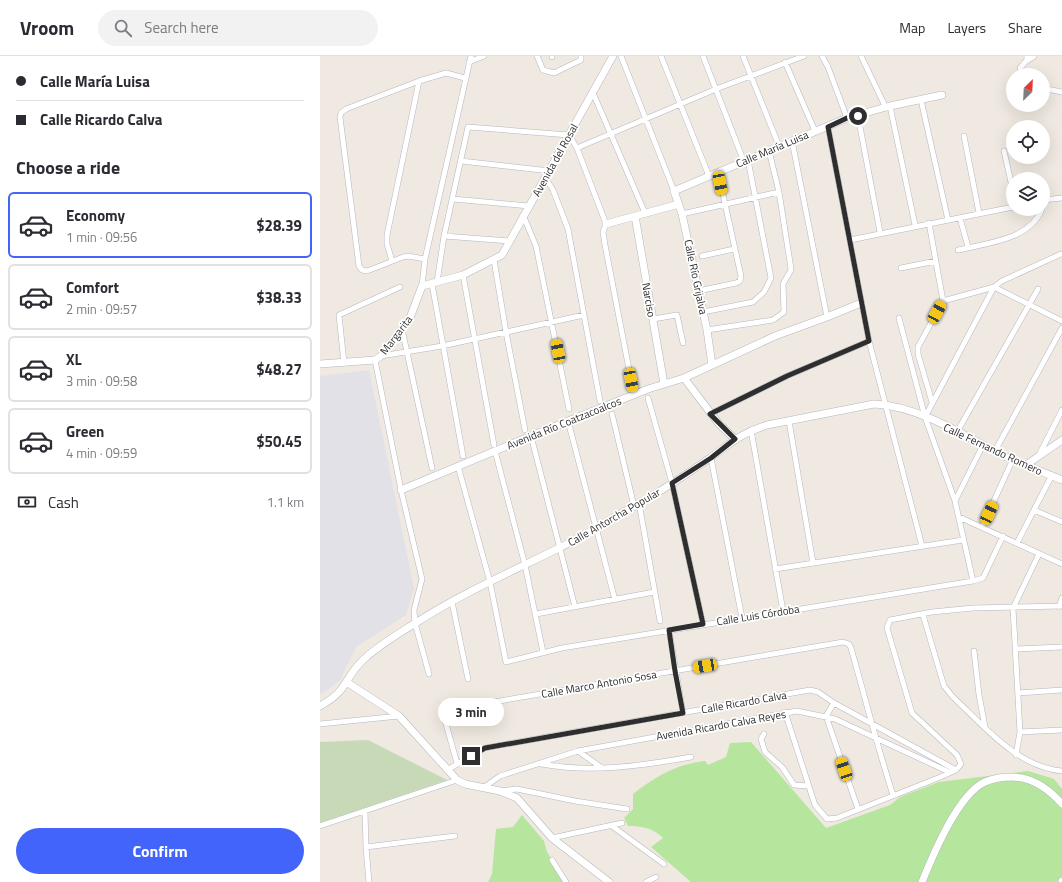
<!DOCTYPE html>
<meta charset="utf-8">
<style>
body{margin:0;font-family:"Titillium Web",sans-serif;background:#f2f2f3;color:#2b2b33;height:100vh;display:flex;flex-direction:column;font-size:15px;white-space:nowrap}
*{box-sizing:border-box;margin:0}
p{font-size:13px;color:#7c7c81}
.icon{flex:none;width:22px;height:22px;fill:none;stroke:currentColor;stroke-width:2;stroke-linecap:round;stroke-linejoin:round}
.map{position:relative;flex:1;overflow:hidden}
.drawer{display:flex;flex-direction:column;background:#fff;width:320px}
.drawer>*{flex:none}
.top-card{display:grid;align-content:center;height:88px;padding:0 16px;background:#fff}
.needle{width:26px;rotate:24deg}
.controls{position:absolute;left:686px;top:12px;display:grid;gap:8px}
.controls a{display:grid;place-items:center;width:44px;height:44px;border-radius:50%;background:#fff;box-shadow:0 4px 16px #0002;font-size:20px}
.end{position:absolute;width:18px;height:18px;margin:-9px;border:5px solid #2e2e2e;background:#fff;box-shadow:0 0 0 2px #fff}
.from{border-radius:50%}
.bubble{position:absolute;height:28px;border-radius:14px;background:#fff;box-shadow:0 4px 16px #0002;font-size:13px;font-weight:700;line-height:28px;text-align:center}
.car{position:absolute;width:12px;height:24px;margin:-12px -6px;border-radius:5px;box-shadow:0 0 3px 1px #0007;background:linear-gradient(#f5c518 24%,#345 0 40%,#f5c518 0 76%,#345 0 86%,#f5c518 0)}
.top-card b{display:flex;align-items:center;gap:14px;height:38px;font-size:15px}
.top-card b+b{border-top:1px solid #e1e1e2}
.top-card i{width:10px;height:10px;background:#2b2b33}
ul{padding:0;list-style:none}
li{display:flex;align-items:center;gap:12px;height:66px;margin:0 8px 6px;padding:0 8px;border:2px solid #e1e1e2;border-radius:6px}
li div{flex:1}
li b{display:block;font-size:15px}
li em{font-style:normal;font-weight:700}
li.current{border-color:#4264fb}
li>.icon{width:36px;height:36px;stroke-width:1.5}
h2{padding:0 16px;font-size:18px;line-height:48px}
.pay{display:flex;align-items:center;gap:10px;height:44px;padding:0 16px;font-size:15px}
.pay p{margin-inline-start:auto}
.action{display:flex;gap:8px;margin-top:auto;padding:8px 16px}
.action a{flex:1;height:46px;border-radius:24px;background:#4264fb;color:#fff;font-size:16px;font-weight:700;line-height:46px;text-align:center}
header{display:flex;align-items:center;gap:24px;box-sizing:border-box;height:56px;padding:0 20px;background:#fff;border-bottom:1px solid #e1e1e2}
header strong{font-size:19px}
nav{display:flex;gap:22px;margin-inline-start:auto;font-size:14px}
.search{width:280px;height:36px;background:#f2f2f3;display:flex;align-items:center;gap:10px;box-sizing:border-box;padding:0 14px;border-radius:22px;color:#7c7c81;font-size:15px}
main{display:flex;flex:1;min-height:0}
.map>svg:first-child{display:block}
.industrial{fill:#e3e1e8}
.green{fill:#b6e59e}
.cemetery{fill:#c8d9b8}
.lines{fill:none;stroke-linecap:round;stroke-linejoin:round}
.street-casing{stroke:#b4b7c1;stroke-width:6}
.secondary-casing{stroke:#b4b7c1;stroke-width:8}
.street{stroke:#fff;stroke-width:5}
.secondary{stroke:#fff;stroke-width:7}
.route{stroke:#2e2e2e;stroke-width:5}
.labels{text-anchor:middle;dominant-baseline:central;stroke-width:3.5;stroke-linejoin:round;paint-order:stroke}
.street-label{font-size:11px;fill:#2e2e2e;stroke:#fff}
</style>
<header>
<strong>Vroom</strong>
<div class="search"><svg class="icon" aria-label="search" viewBox="0 0 24 24"><circle cx="10" cy="10" r="6"/><path d="M15 15l6 6"/></svg>Search here</div>
<nav><a>Map</a><a>Layers</a><a>Share</a></nav>
</header>
<main>
<section class="drawer">
<div class="top-card">
<b><i class="from"></i>Calle María Luisa</b>
<b><i></i>Calle Ricardo Calva</b>
</div>
<h2>Choose a ride</h2>
<ul>
<li class="current"><svg class="icon" aria-label="car" viewBox="0 0 24 24"><path d="M5 17H2v-5l4-1 3-4h7l3 4 3 1v5h-3M9 17h6M6 11h13"/><circle cx="7" cy="17" r="2"/><circle cx="17" cy="17" r="2"/></svg><div><b>Economy</b><p>1 min · 09:56</p></div><em>$28.39</em></li>
<li><svg class="icon" aria-label="car" viewBox="0 0 24 24"><path d="M5 17H2v-5l4-1 3-4h7l3 4 3 1v5h-3M9 17h6M6 11h13"/><circle cx="7" cy="17" r="2"/><circle cx="17" cy="17" r="2"/></svg><div><b>Comfort</b><p>2 min · 09:57</p></div><em>$38.33</em></li>
<li><svg class="icon" aria-label="car" viewBox="0 0 24 24"><path d="M5 17H2v-5l4-1 3-4h7l3 4 3 1v5h-3M9 17h6M6 11h13"/><circle cx="7" cy="17" r="2"/><circle cx="17" cy="17" r="2"/></svg><div><b>XL</b><p>3 min · 09:58</p></div><em>$48.27</em></li>
<li><svg class="icon" aria-label="car" viewBox="0 0 24 24"><path d="M5 17H2v-5l4-1 3-4h7l3 4 3 1v5h-3M9 17h6M6 11h13"/><circle cx="7" cy="17" r="2"/><circle cx="17" cy="17" r="2"/></svg><div><b>Green</b><p>4 min · 09:59</p></div><em>$50.45</em></li>
</ul>
<div class="pay"><svg class="icon" aria-label="cash" viewBox="0 0 24 24"><path d="M3 7h18v10H3z"/><circle cx="12" cy="12" r="2"/></svg>Cash<p>1.1 km</p></div>
<div class="action"><a>Confirm</a></div>
</section>
<div class="map">
<svg width="742" height="826" viewBox="0 0 742 826">
<rect width="100%" height="100%" fill="#efe9e1"/>
<!-- industrial -->
<path class="industrial" d="M49,314L94,532L86,559L36,591L20,624L10,632L0,638V320Z"/>
<!-- green -->
<path class="green" d="M431,686L506,772L570,749L580,741L619,726L708,715L734,723L742,733V826H371L331,791L343,782C333,772 322,770 308,770L304,762L313,753V738C335,721 356,708 385,705L388,709L406,701L410,687Z
M202,759L224,785L227,796L246,826H168L172,818L176,773L193,771Z"/>
<!-- cemetery -->
<path class="cemetery" d="M48,684L127,724L0,767V686Z"/>
<g class="lines">
<!-- street casing -->
<g class="street-casing">
<path id="street" d="M217,0L223,14L234,17L261,4V0
M232,0V1
M301,0L354,135
M341,0L389,120
M383,0L424,106
M423,0L459,90
M502,0L508,11L527,62
M541,0L566,52
M149,6L164,0
M465,6L495,75
M703,19L700,12L708,3L707,1
M273,37L325,157
M723,37L727,33L742,36
M601,44L628,164
M570,50L595,169
M538,60L560,176
M508,71L549,285L602,490
M644,80L659,157
M472,85L507,261
M257,92L396,33L484,0
M684,95L693,135
M141,105L230,115
M226,123L233,134L248,173L280,345
M133,143L209,150
M723,144L742,142
M362,158L459,136
M203,159L216,190L249,353
M640,162L648,191
M609,167L623,245
M124,180L190,185
M530,184L693,151
M638,194C667,187 710,184 722,153
M382,200L414,193
M105,203L88,200L83,201L47,215L42,214L39,210L20,61L21,57L26,53L99,25L126,17L145,22
M174,204L186,276L205,374
M72,205L67,188V179L99,25
M581,212L616,205
M143,219L174,389
M117,226L124,180L148,71L249,79L257,92L286,168L283,176L285,189L314,339
M112,228L143,400
M102,230L105,203L151,0
M378,235L416,227L420,225L421,220L398,116
M623,245L674,231L742,265
M383,256L433,246L444,236L451,222L428,104
M579,262L605,361L635,445L653,525
M333,263L357,259L363,287
M82,273L112,412
M387,274L453,264L464,256L463,228L471,214L470,206L459,136L449,95
M61,300L122,290L264,259
M55,304L81,434L102,523L94,554L95,567L109,618
M24,307L19,259L80,231
M328,342L352,427L383,568
M612,346L598,298V291L623,245
M292,358L314,450
M390,358L467,320L549,285
M605,361L674,231L682,225L741,198
M248,365L295,544
M469,365L493,507
M431,374L463,555
M637,376L718,233
M211,380L255,551
M175,395L205,509L223,596
M675,395L742,272
M719,399L742,354
M391,402L422,562
M138,410L170,526L186,606L242,592L653,525L663,522L683,480
M635,445L663,389
M319,447L340,565
M714,454L742,466
M639,461L742,508
M662,471L693,403
M697,487L732,419
M455,513L643,484
M132,546L148,623
M739,551L742,542
M216,558L334,536
M603,559L624,630L633,641C664,670 697,711 742,715
M349,574L363,657
M696,593L742,591
M654,595L659,639L665,671
M698,637L742,634
M514,647L506,660L538,753
M465,656L495,749L507,763L517,762L618,722L636,714L641,708L637,699L592,657L567,572L570,564L612,556L653,552L742,550
M0,668L79,660
M700,676L742,674
M444,678L441,683L445,696L462,711L474,729L488,730
M258,695L282,712
M696,699L700,676L693,552L719,498
M137,707L124,661V656L127,654L523,586L529,588L531,592C545,641 557,690 573,739
M221,708C272,717 321,710 371,701
M127,714L165,692L490,634L498,636L514,647L636,714
M163,732L180,720L258,695L477,655L515,663L629,716
M181,735L197,733L255,745L307,753
M45,755L46,791L49,826
M0,770L137,724
M292,770L344,808
M232,782L302,767
M46,791L135,780
M232,804L246,826
M326,826L336,821"/>
</g>
<!-- secondary casing -->
<g class="secondary-casing">
<path id="secondary" d="M708,3L713,0
M315,160L344,328
M286,168L359,148
M0,308L55,304L61,300L90,262L102,230L143,219L182,199L293,0
M392,309L387,274L362,158L354,135L527,62L570,50L622,39
M364,322L399,368L415,383
M706,409L742,384
M81,434L211,380L328,333L364,322L455,280L507,261L541,247
M28,627L79,660L137,724L145,728L180,735L197,742L232,782L289,826
M0,650C28,635 23,624 42,605C56,591 78,578 94,568C140,538 191,516 239,492C266,479 292,462 318,448C343,434 367,418 390,402C411,387 421,377 447,369L554,348C596,350 637,375 674,395C695,406 719,414 742,424
M602,826C613,799 638,738 665,726C674,722 683,721 692,721C712,721 729,733 742,748
M742,826V825"/>
</g>
<!-- street -->
<use href="#street" class="street"/>
<!-- secondary -->
<use href="#secondary" class="secondary"/>
</g>
<g class="lines">
<!-- route -->
<path class="route" d="M151,700L165,692L363,657L355,615L349,574L383,568L352,427L391,402L415,383L390,358L467,320L549,285L508,71L527,62L538,60"/>
</g>
<g class="labels">
<!-- street labels -->
<g class="street-label">
<text transform="translate(452 93) rotate(-23)">Calle María Luisa</text>
<text transform="translate(235 104) rotate(-61)">Avenida del Rosal</text>
<text transform="translate(376 221) rotate(78)">Calle Río Grijalva</text>
<text transform="translate(329 244) rotate(80)">Narciso</text>
<text transform="translate(76 279) rotate(-53)">Margarita</text>
<text transform="translate(244 367) rotate(-22)">Avenida Río Coatzacoalcos</text>
<text transform="translate(673 393) rotate(25)">Calle Fernando Romero</text>
<text transform="translate(294 461) rotate(-30)">Calle Antorcha Popular</text>
<text transform="translate(438 559) rotate(-9)">Calle Luis Córdoba</text>
<text transform="translate(279 628) rotate(-10)">Calle Marco Antonio Sosa</text>
<text transform="translate(424 646) rotate(-10)">Calle Ricardo Calva</text>
<text transform="translate(401 669) rotate(-10)">Avenida Ricardo Calva Reyes</text>
</g>
</g>
</svg>
<div class="controls">
<a><svg class="needle" viewBox="-14 -14 28 28"><path d="M0-13l5 13h-10z" fill="#e53935"/><path d="M0 13l5-13h-10z" fill="#7c7c81"/></svg></a>
<a><svg class="icon" aria-label="locate" viewBox="0 0 24 24"><circle cx="12" cy="12" r="6"/><path d="M12 2v4M12 18v4M2 12h4M18 12h4"/></svg></a>
<a><svg class="icon" aria-label="layers" viewBox="0 0 24 24"><path d="M12 4l9 5-9 5-9-5zM3 14l9 5 9-5"/></svg></a>
</div>
<i class="end from" style="left:538px;top:60px"></i>
<i class="end" style="left:151px;top:700px"></i>
<div class="bubble" style="left:118px;top:642px;width:66px">3 min</div>
<i class="car" style="left:400px;top:127px;rotate:169deg"></i>
<i class="car" style="left:617px;top:256px;rotate:29deg"></i>
<i class="car" style="left:238px;top:295px;rotate:349deg"></i>
<i class="car" style="left:311px;top:324px;rotate:169deg"></i>
<i class="car" style="left:669px;top:457px;rotate:25deg"></i>
<i class="car" style="left:385px;top:610px;rotate:260deg"></i>
<i class="car" style="left:524px;top:713px;rotate:341deg"></i>
</div>
</main>
